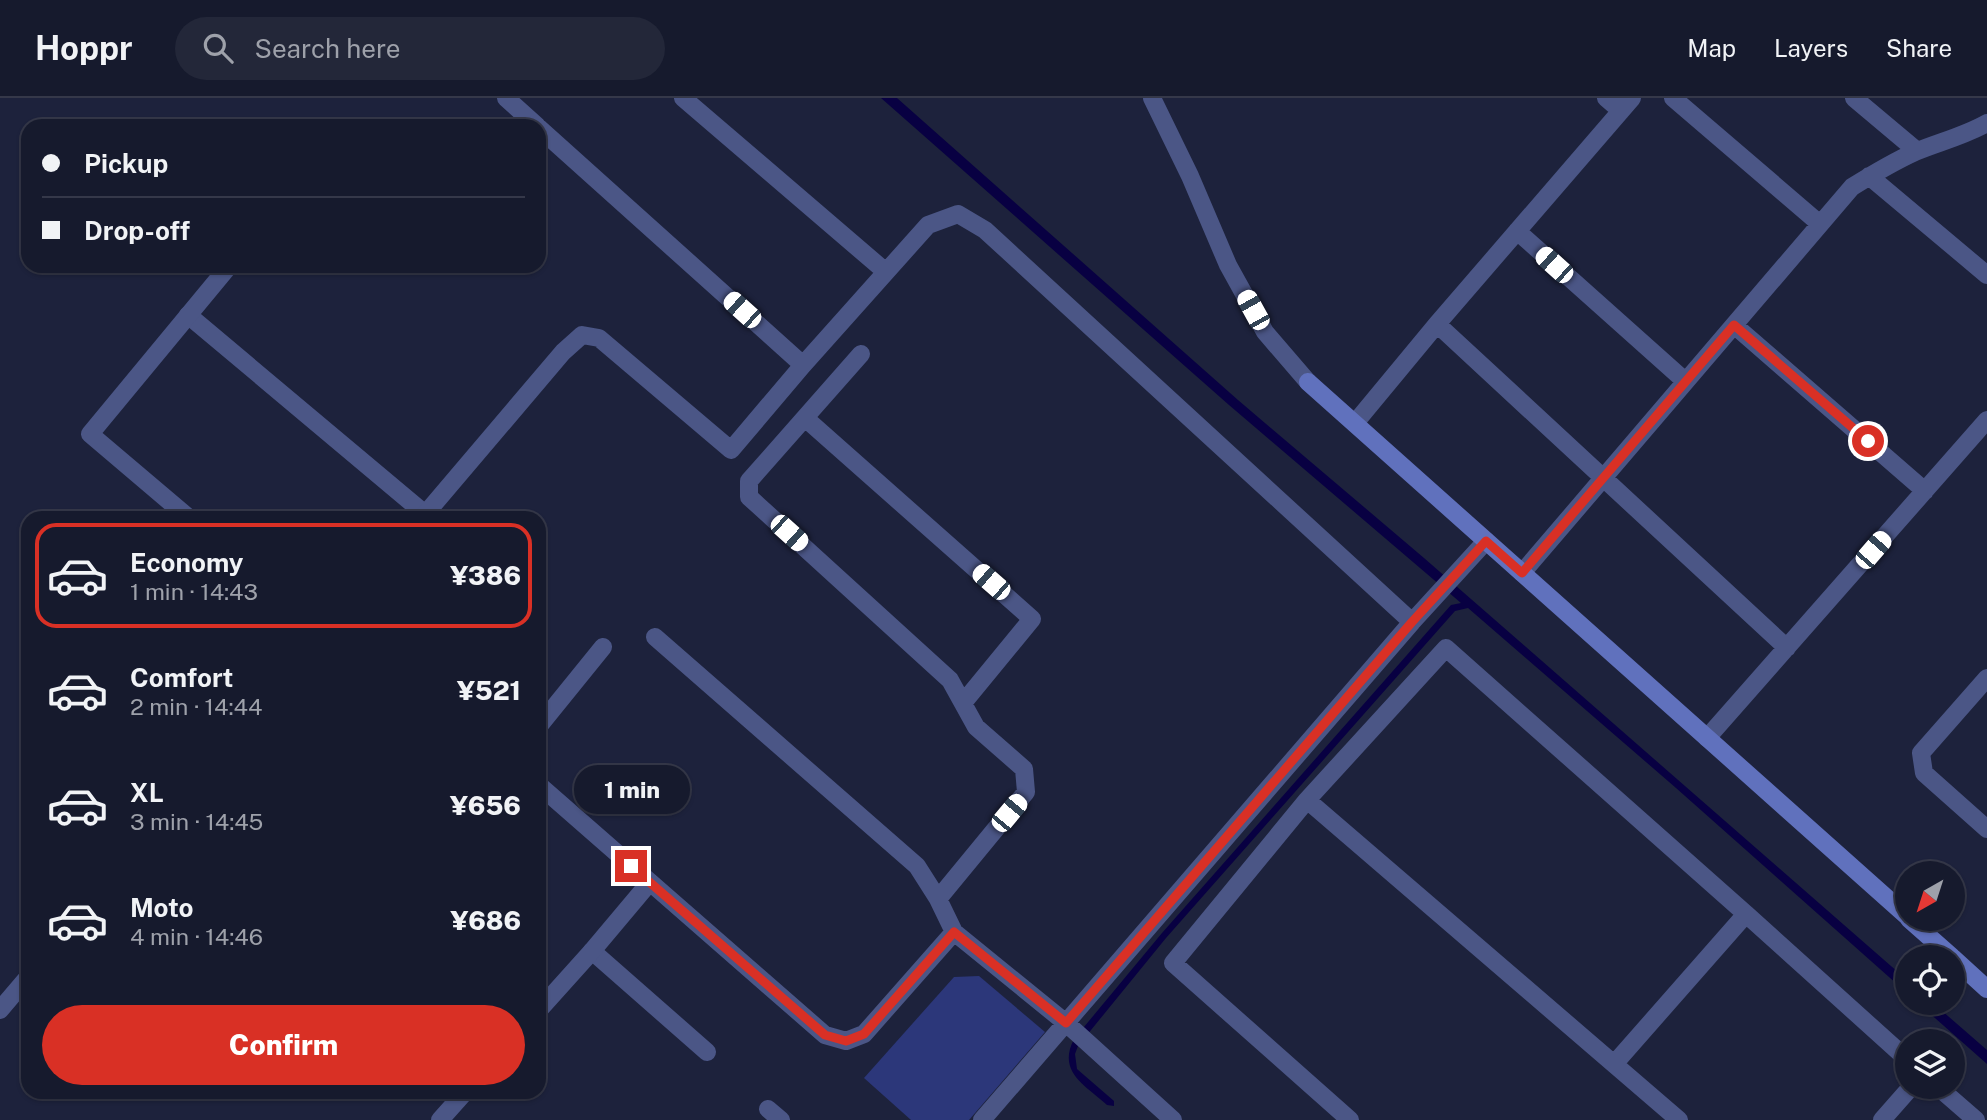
<!DOCTYPE html>
<meta charset="utf-8">
<style>
body{margin:0;font-family:"Public Sans",sans-serif;background:#232739;color:#f1f3f6;height:100vh;display:flex;flex-direction:column;font-size:26px;white-space:nowrap}
*{box-sizing:border-box;margin:0}
p{font-size:23px;color:#9ea1aa}
.icon{flex:none;width:38px;height:38px;fill:none;stroke:currentColor;stroke-width:2;stroke-linecap:round;stroke-linejoin:round}
.map{position:relative;flex:1;overflow:hidden}
.panel{position:absolute;left:21px;top:413px;width:525px;height:588px;display:flex;flex-direction:column;background:#161a2d;border-radius:21px;box-shadow:0 2px 5px #0004,0 0 0 2px #353849}
.panel>*{flex:none}
.guide{position:absolute;left:21px;top:21px;width:525px;height:154px;border-radius:21px;box-shadow:0 2px 5px #0004,0 0 0 2px #353849;display:grid;align-content:center;height:154px;padding:0 21px;background:#161a2d}
.needle{width:46px;rotate:219deg}
.tools{position:absolute;left:1895px;top:763px;display:grid;gap:14px}
.tools a{display:grid;place-items:center;width:70px;height:70px;border-radius:50%;background:#161a2d;box-shadow:0 2px 5px #0004,0 0 0 2px #353849;font-size:35px}
.end{position:absolute;width:32px;height:32px;margin:-16px;border:9px solid #d93025;background:#fff;box-shadow:0 0 0 4px #fff}
.from{border-radius:50%}
.bubble{position:absolute;height:49px;border-radius:24px;background:#161a2d;box-shadow:0 2px 5px #0004,0 0 0 2px #353849;font-size:23px;font-weight:800;line-height:49px;text-align:center}
.car{position:absolute;width:21px;height:42px;margin:-21px -10px;border-radius:9px;box-shadow:0 0 5px 2px #0007;background:linear-gradient(#fff 24%,#345 0 40%,#fff 0 76%,#345 0 86%,#fff 0)}
.guide b{display:flex;align-items:center;gap:24px;height:66px;font-size:26px}
.guide b+b{border-top:2px solid #353849}
.guide i{width:18px;height:18px;background:#f1f3f6}
ul{padding:12px 0 0;list-style:none}
li{display:flex;align-items:center;gap:21px;height:105px;margin:0 14px 10px;padding:0 7px;border:4px solid transparent;border-radius:21px}
li div{flex:1}
li b{display:block;font-size:26px}
li em{font-style:normal;font-weight:800}
li.current{border-color:#d93025}
li>.icon{width:63px;height:63px;stroke-width:1.5}
.action{display:flex;gap:14px;margin-top:auto;padding:14px 21px}
.action a{flex:1;height:80px;border-radius:42px;background:#d93025;color:#fff;font-size:28px;font-weight:800;line-height:80px;text-align:center}
header{display:flex;align-items:center;gap:42px;box-sizing:border-box;height:98px;padding:0 35px;background:#161a2d;border-bottom:2px solid #353849}
header strong{font-size:33px}
nav{display:flex;gap:38px;margin-inline-start:auto;font-size:24px}
.search{width:490px;height:63px;background:#232739;display:flex;align-items:center;gap:18px;box-sizing:border-box;padding:0 24px;border-radius:38px;color:#9ea1aa;font-size:26px}
.map>svg:first-child{display:block}
.green{fill:#2c377a}
.water{fill:#080042}
.lines{fill:none;stroke-linecap:round;stroke-linejoin:round}
.lane{stroke:#4b5686;stroke-width:18}
.street{stroke:#4b5686;stroke-width:18}
.secondary{stroke:#6071bd;stroke-width:18}
.route{stroke:#d93025;stroke-width:9}
</style>
<header>
<strong>Hoppr</strong>
<div class="search"><svg class="icon" aria-label="search" viewBox="0 0 24 24"><circle cx="10" cy="10" r="6"/><path d="M15 15l6 6"/></svg>Search here</div>
<nav><a>Map</a><a>Layers</a><a>Share</a></nav>
</header>
<div class="map">
<svg width="1987" height="1022" viewBox="0 0 1987 1022">
<rect width="100%" height="100%" fill="#1d223c"/>
<!-- green -->
<path class="green" d="M979,878L1045,934L969,1022H911L864,980L954,879Z"/>
<!-- water -->
<path class="water" d="M881,0H897L1238,302L1424,460L1907,882V895L1676,690L1468,510L1455,513L1166,840L1078,948L1075,956L1077,971L1114,1003V1008L1107,1007C1085,987 1057,974 1074,941L1162,835L1451,507L1461,505L1229,307Z
M1918,905H1933L1987,952V966Z"/>
<g class="lines">
<!-- lane -->
<path class="lane" d="M188,217L425,416
M592,853L707,954
M768,1011L781,1022"/>
<!-- street -->
<path class="street" d="M506,0L537,28
M683,0L886,174
M1152,0L1190,78L1228,167L1265,234L1308,284
M1606,0L1621,13
M1673,0L1820,126
M1854,0L1917,53
M539,30L803,267
M1869,78L1987,177
M1517,133L1685,283
M1437,226L1787,550
M1734,227L1925,393
M861,256L749,383V399L950,582L976,629L1024,671L1026,694L938,801
M805,320L1032,521L963,605
M1355,325L1437,226L1632,0
M189,420L90,336L229,168
M422,420L563,254L582,237L599,240L731,352L803,267L928,127L958,116L985,132L1412,524
M1522,475L1852,89C1873,76 1893,64 1915,54C1939,44 1964,38 1987,25
M655,539L917,768L938,801L954,834L1066,925L1173,1022
M1987,580L1921,655L1924,675L1987,731
M539,628L603,549
M1707,640L1987,322
M539,687L825,937L846,943L864,936L954,834
M1307,702L1679,1022
M0,912L28,879
M539,912L592,853L650,784
M1615,965L1746,816L1908,962
M1938,989L1976,1022
M440,1022L465,994
M982,1022L1412,524L1486,443
M1350,1022L1173,865L1307,702L1446,550L1746,816
M1882,1022L1911,989"/>
<!-- secondary -->
<path class="secondary" d="M1308,284L1908,819
M1909,821L1952,859
M1953,860L1987,891"/>
</g>
<g class="lines">
<!-- route -->
<path class="route" d="M631,768L825,937L846,943L864,936L954,834L1066,925L1412,524L1486,443L1522,475L1734,227L1868,343"/>
</g>
</svg>
<div class="tools">
<a><svg class="needle" viewBox="-14 -14 28 28"><path d="M0-13l5 13h-10z" fill="#e53935"/><path d="M0 13l5-13h-10z" fill="#9ea1aa"/></svg></a>
<a><svg class="icon" aria-label="locate" viewBox="0 0 24 24"><circle cx="12" cy="12" r="6"/><path d="M12 2v4M12 18v4M2 12h4M18 12h4"/></svg></a>
<a><svg class="icon" aria-label="layers" viewBox="0 0 24 24"><path d="M12 4l9 5-9 5-9-5zM3 14l9 5 9-5"/></svg></a>
</div>
<i class="end from" style="left:1868px;top:343px"></i>
<i class="end" style="left:631px;top:768px"></i>
<div class="bubble" style="left:574px;top:667px;width:116px">1 min</div>
<i class="car" style="left:1554px;top:167px;rotate:312deg"></i>
<i class="car" style="left:742px;top:212px;rotate:312deg"></i>
<i class="car" style="left:1253px;top:212px;rotate:331deg"></i>
<i class="car" style="left:789px;top:435px;rotate:132deg"></i>
<i class="car" style="left:1873px;top:452px;rotate:41deg"></i>
<i class="car" style="left:991px;top:484px;rotate:311deg"></i>
<i class="car" style="left:1009px;top:715px;rotate:40deg"></i>
<div class="guide">
<b><i class="from"></i>Pickup</b>
<b><i></i>Drop-off</b>
</div>
<section class="panel">
<ul>
<li class="current"><svg class="icon" aria-label="car" viewBox="0 0 24 24"><path d="M5 17H2v-5l4-1 3-4h7l3 4 3 1v5h-3M9 17h6M6 11h13"/><circle cx="7" cy="17" r="2"/><circle cx="17" cy="17" r="2"/></svg><div><b>Economy</b><p>1 min · 14:43</p></div><em>¥386</em></li>
<li><svg class="icon" aria-label="car" viewBox="0 0 24 24"><path d="M5 17H2v-5l4-1 3-4h7l3 4 3 1v5h-3M9 17h6M6 11h13"/><circle cx="7" cy="17" r="2"/><circle cx="17" cy="17" r="2"/></svg><div><b>Comfort</b><p>2 min · 14:44</p></div><em>¥521</em></li>
<li><svg class="icon" aria-label="car" viewBox="0 0 24 24"><path d="M5 17H2v-5l4-1 3-4h7l3 4 3 1v5h-3M9 17h6M6 11h13"/><circle cx="7" cy="17" r="2"/><circle cx="17" cy="17" r="2"/></svg><div><b>XL</b><p>3 min · 14:45</p></div><em>¥656</em></li>
<li><svg class="icon" aria-label="car" viewBox="0 0 24 24"><path d="M5 17H2v-5l4-1 3-4h7l3 4 3 1v5h-3M9 17h6M6 11h13"/><circle cx="7" cy="17" r="2"/><circle cx="17" cy="17" r="2"/></svg><div><b>Moto</b><p>4 min · 14:46</p></div><em>¥686</em></li>
</ul>
<div class="action"><a>Confirm</a></div>
</section>
</div>
